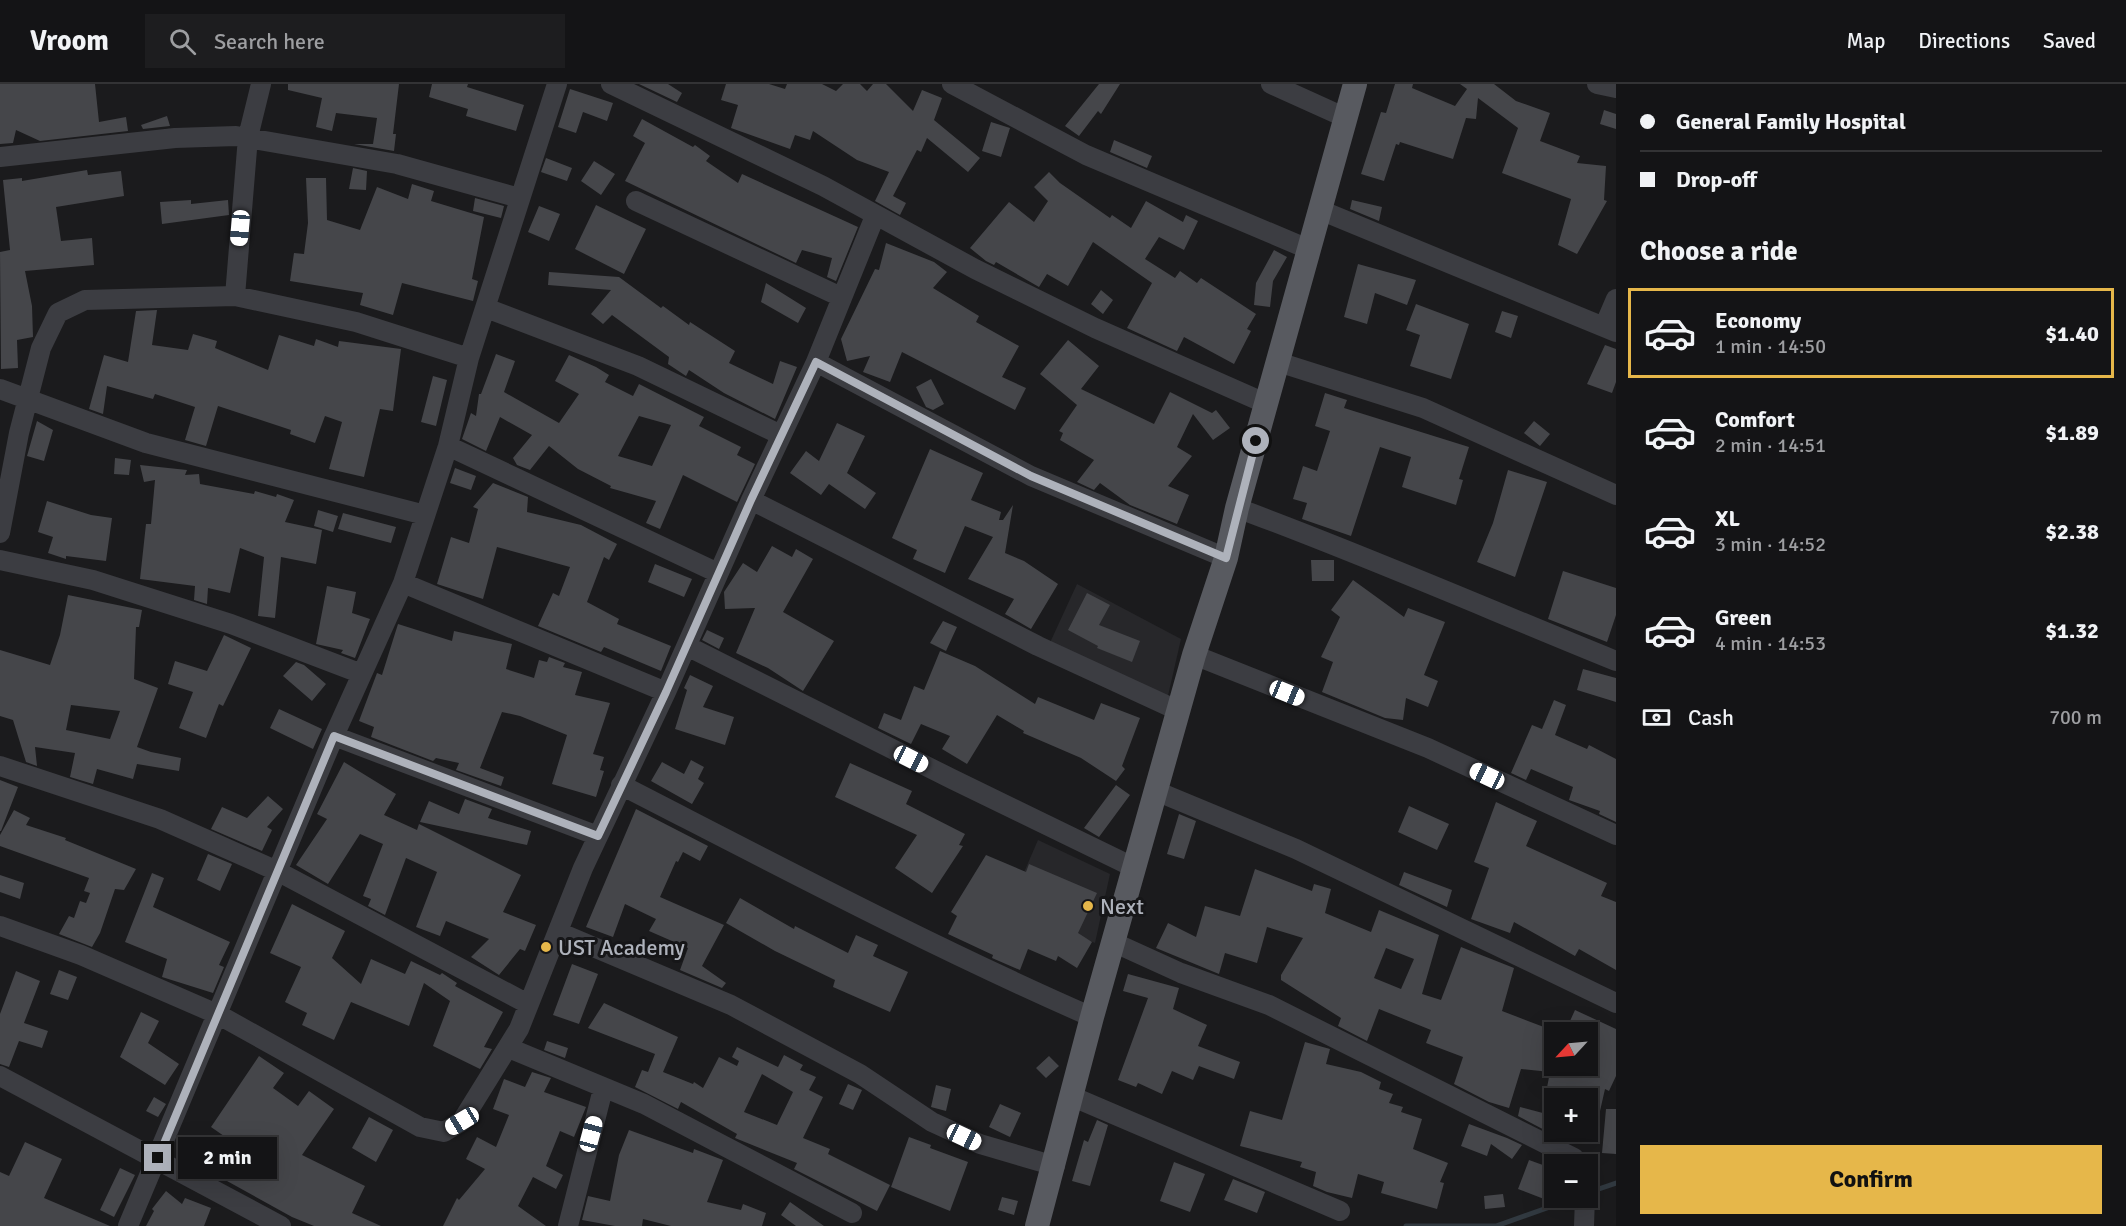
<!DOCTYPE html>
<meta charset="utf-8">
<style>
body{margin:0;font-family:Signika,sans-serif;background:#1d1d1f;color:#f1f3f6;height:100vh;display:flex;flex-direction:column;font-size:22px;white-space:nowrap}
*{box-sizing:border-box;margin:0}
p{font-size:20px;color:#9d9ea1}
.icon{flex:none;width:33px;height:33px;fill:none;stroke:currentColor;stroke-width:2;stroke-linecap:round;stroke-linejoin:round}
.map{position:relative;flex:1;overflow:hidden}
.side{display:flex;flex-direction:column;background:#141416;width:510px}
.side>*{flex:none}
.banner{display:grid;align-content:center;height:132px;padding:0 24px;background:#141416}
.needle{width:39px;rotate:244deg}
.fabs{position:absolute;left:1544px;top:938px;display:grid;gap:12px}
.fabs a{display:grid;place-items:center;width:54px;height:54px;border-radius:0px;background:#141416;box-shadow:0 6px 24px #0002,0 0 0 2px #333335;font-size:30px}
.end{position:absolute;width:27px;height:27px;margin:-14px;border:8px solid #aeb2bb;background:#111;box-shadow:0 0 0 3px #111}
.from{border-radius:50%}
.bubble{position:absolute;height:42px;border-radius:0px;background:#141416;box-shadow:0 6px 24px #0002,0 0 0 2px #333335;font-size:20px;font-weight:800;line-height:42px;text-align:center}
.car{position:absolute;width:18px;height:36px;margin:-18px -9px;border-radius:8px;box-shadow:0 0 4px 2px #0007;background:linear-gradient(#fff 24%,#345 0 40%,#fff 0 76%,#345 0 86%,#fff 0)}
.banner b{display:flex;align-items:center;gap:21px;height:57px;font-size:22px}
.banner b+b{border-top:2px solid #333335}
.banner i{width:15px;height:15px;background:#f1f3f6}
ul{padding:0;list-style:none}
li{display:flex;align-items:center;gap:18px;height:90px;margin:0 12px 9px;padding:0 12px;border:3px solid transparent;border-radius:0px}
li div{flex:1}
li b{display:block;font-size:22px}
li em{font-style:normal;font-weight:800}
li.on{border-color:#e6b74a}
li>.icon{width:54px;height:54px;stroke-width:1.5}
h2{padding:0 24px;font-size:27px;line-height:72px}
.pay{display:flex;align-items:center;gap:15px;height:66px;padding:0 24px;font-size:22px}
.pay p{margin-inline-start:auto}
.button{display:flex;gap:12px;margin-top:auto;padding:12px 24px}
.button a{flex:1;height:69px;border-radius:0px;background:#e6b74a;color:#111;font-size:24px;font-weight:800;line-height:69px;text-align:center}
header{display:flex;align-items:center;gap:36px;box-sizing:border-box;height:84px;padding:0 30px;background:#141416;border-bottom:2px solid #333335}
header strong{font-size:28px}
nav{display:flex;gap:33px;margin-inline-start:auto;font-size:21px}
.search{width:420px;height:54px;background:#1d1d1f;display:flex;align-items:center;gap:15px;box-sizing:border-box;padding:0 21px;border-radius:0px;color:#9d9ea1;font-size:22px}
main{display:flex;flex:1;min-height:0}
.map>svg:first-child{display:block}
.built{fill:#27272a}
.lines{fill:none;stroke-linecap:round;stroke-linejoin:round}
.stream{stroke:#313940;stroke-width:5}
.building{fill:#45464a;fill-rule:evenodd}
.minor{stroke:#3c3d42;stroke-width:20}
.major{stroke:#585a60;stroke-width:24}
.route{stroke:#aeb2bb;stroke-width:8}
.poi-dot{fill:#e6b74a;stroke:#161618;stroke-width:2}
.labels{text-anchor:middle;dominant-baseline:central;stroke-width:6;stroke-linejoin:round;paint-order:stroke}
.poi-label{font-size:22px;fill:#aeb2bb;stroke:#161618;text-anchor:start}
</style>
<header>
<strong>Vroom</strong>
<div class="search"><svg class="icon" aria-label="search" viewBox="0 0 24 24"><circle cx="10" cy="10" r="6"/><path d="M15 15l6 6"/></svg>Search here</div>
<nav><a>Map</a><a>Directions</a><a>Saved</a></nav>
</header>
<main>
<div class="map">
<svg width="1616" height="1142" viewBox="0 0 1616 1142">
<rect width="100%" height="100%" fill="#1b1b1d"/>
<!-- built -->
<path class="built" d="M1077,500L1181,555L1167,616L1048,563Z
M1038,756L1110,790L1095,859L1009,823Z"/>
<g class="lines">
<!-- stream -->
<path class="stream" d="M1587,1109L1616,1099
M1406,1142H1496L1578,1113"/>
</g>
<!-- building -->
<path class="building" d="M0,0H95L99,38L126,33L128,47L40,57L16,46L13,59L0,60Z
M288,0H399L393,50H396L394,67L354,60H373L377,34L336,29L332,47L316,43L322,14L288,6Z
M432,0H468L467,3L524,21L516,47L466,32L468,25L429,13Z
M639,0H668L682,9L677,18Z
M726,0H769L785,5L787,0H822L836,7L843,0H860L867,7L873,0H886L913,27L922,6L942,14L934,36L980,74L968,88L927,54L921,68L917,66L893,112L906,119L900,131L875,117L889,88L857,76L813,47L810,56L795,51L790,65L731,44L738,21L721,16Z
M1099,0H1120L1101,30L1098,27L1079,52L1065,42Z
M1395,0H1413L1412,4L1455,22L1467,5L1460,0H1494L1516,17L1550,29L1540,57L1580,72L1577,79L1606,82L1604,116L1607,117L1577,170L1558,161L1571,115L1502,89L1518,44L1478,14L1476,35L1466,34L1453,75L1400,58L1399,61L1396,60L1384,97L1361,90L1381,28L1386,29Z
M570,5L613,19L607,37L583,28L576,49L558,43Z
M1604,26L1616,30V45L1600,40Z
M167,32L170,42L143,45L141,41Z
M642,35L693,63L695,61L710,72L706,77L738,99L742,90L858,143L836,197L827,193L832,174L802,166L796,179L625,97L645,59L633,52Z
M991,38L1010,44L1001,73L982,67Z
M1114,56L1152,72L1147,84L1110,68Z
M546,74L572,84L567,97L541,88Z
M594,77L615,90L601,111L581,97Z
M353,84L367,87L366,106L349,105Z
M87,86L88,91L121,87L124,112L56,123L61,157L92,154L94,181L25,187L32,222L33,253L17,256L18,284L1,285L0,168L10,166L3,96L22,94V97Z
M1049,88L1060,99L1110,134L1112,131L1131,144L1146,117L1183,138L1186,131L1198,137L1184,166L1159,153L1145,175L1175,194L1180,187L1197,199L1201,194L1256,230L1247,245L1251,247L1234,280L1184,253L1177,267L1127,244L1152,199L1093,158L1068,202L1047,190L1039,203L996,178L994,181L986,177L970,164L1009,118L1034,138L1048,117L1034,103Z
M306,94H326L327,136L360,146L377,103L408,115L412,100L434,107L431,117L484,133L472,195L478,197L473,217L402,199L393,231L360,221L363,209L290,197L294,169L304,170L308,139Z
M475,114L504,122L501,134L473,127Z
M191,116V120L228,116L229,131L162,140L160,118Z
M1352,116L1382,123L1379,137L1350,125Z
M596,121L646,145L624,190L575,165Z
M539,122L560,130L549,157L528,148Z
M886,159L934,178L947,188L933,204L979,232L976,238L1019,262L1002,293L1026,304L1015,326L902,268L890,298L863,288L870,272L847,277L841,255L875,185L879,186Z
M1274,166L1287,173L1273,197L1270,223L1254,221L1256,199Z
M1358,180L1416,196L1407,221L1375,209L1367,240L1344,233Z
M549,188L619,193L661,224L663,222L689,241L690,238L735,267L729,279L773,300L780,277L797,283L775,335L724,309L689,286L686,292L668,280L669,273L612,231L603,240L591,230L611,206L548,201Z
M766,199L806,224L798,239L761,218Z
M1101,206L1113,216L1103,230L1091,220Z
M1416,220L1469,240L1451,295L1410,282L1420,251L1406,246Z
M157,226L152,261L188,266L193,250L217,257L215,264L268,286L279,251L314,262L316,255L338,263L339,257L401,265L393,327L380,325L364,393L329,385L342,338L325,332L315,359L290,350L291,346L218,322L206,362L185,356L195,323L155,310L153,315L107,302L103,330L89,325L104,271L128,278L136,227Z
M1502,227L1518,232L1511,254L1495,248Z
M1068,256L1099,282L1081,305L1154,340L1170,308L1212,329L1216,326L1230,344L1213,356L1193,330L1177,363L1192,372L1168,402L1189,411L1177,440L1130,421L1100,399L1094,406L1077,398L1094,376L1060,356L1063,349L1059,347L1077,321L1040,290Z
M1605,261L1616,265V298L1612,309L1587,300Z
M496,270L515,277L504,308L559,339L579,310L555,297L569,271L596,283L609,291L605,298L633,312L639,300L704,333L699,342L741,363L737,371L755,380L737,418L683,391L660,445L646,439L656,417L610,404L611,402L578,385L549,362L530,386L517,381L513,374L532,351L500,333L486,367L462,355L471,329L476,332L479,310H481ZM639,332L671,341L652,382L618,372Z
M433,292L447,296L436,342L421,338Z
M931,295L944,320L933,326L926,323L916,303Z
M1325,309L1347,316L1344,324L1469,363L1459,395L1463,396L1456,421L1402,403L1411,373L1380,363L1351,452L1302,435L1307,419L1293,415L1303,382L1317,387L1330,347L1315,342Z
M37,337L53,346L44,377L27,372Z
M1534,337L1550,350L1540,362L1524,349Z
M837,339L865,352L847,389L876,409L865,425L829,400L821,411L790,389L806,367L819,377Z
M930,365L983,389L971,416L1001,428L999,436H1003L1013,421L1005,469L1024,477L1058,500L1031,545L1005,530L1014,515L968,495L993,453L965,442L945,489L913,475L917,466L892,454Z
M115,374L131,376L129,391L114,390Z
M140,381L187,386L185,391L199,390L200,400L254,410L255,407L276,413L277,410L294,416L285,438L322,446L316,480L281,473L275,534L258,532L264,473L240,464L230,509L208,504L207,520L194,516L195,502L140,495L146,440H151L155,396L144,398Z
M455,384L476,392L471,406L450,399Z
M1508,386L1547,398L1515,493L1477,478L1493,439Z
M493,399L528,413L527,428L581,441L617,460L609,476L604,473L587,518L619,535L617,540L671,562L661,587L604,563L601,568L538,542L553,509L559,512L570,483L497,463L483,515L437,500L451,453L469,459L478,425L473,423Z
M47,417L91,431L112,434L106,477L66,472V475L48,469L53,453L38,448Z
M318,426L338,432L333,448L314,442Z
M343,429L396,443L391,459L338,445Z
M772,462L792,473L796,465L813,475L783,528L834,557L803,607L768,584L736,569L755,524L725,525L724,508L743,479L757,488Z
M1311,476H1334V497H1312Z
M655,480L692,495L684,513L648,498Z
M1563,487L1616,504V531L1607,558L1548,535Z
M1353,496L1404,533L1408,524L1445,538L1424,591L1438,597L1428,623L1406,614L1403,636L1385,634L1322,608L1333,578L1321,573L1340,533L1331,526Z
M327,502L356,508L352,529L370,535L355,574L341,569L343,566L316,560Z
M1087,509L1110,521L1099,541L1140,557L1132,578L1097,564L1098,562L1068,546Z
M68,511L142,526L139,543H136L134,595L158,604L137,663L151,668L181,674L179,687L137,680L133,695L97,685L93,700L70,693L75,669L35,663L37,682L26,678L13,636L0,632V566L50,581L60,551ZM71,621L120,627L110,655L66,646Z
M943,537L957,543L946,567L930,559Z
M398,540L452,557L454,547L512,560L506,585L534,594L539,576L547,578L549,573L565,579L563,583L582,588L575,611L610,619L593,670L604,673L600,686L604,687L596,713L552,700L567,651L520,632L502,628L480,684L504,693L501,702L456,686L459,679L436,674L433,677L371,653L374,643L359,637L377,589L382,591Z
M707,546L724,554L719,565L702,556Z
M224,551L251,564L223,622L219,620L206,654L179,644L193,608L168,600L175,577L207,587Z
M940,567L975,582L1035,620L1038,613L1094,636L1101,619L1140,634L1122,682L1125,685L1116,697L1081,674L1023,649L1024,647L997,631L967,680L942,665L950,652L921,640L911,660L878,644L884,629L901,636L914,602L924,606Z
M296,578L304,581L326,600L312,617L283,592Z
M1583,585L1616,594V618L1577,606Z
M690,591L713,602L703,623L734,633L725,661L675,645L687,606L684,604Z
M1554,616L1566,621L1555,651L1587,665L1589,661L1616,675V738L1599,730L1600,727L1569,716L1573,703L1531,685L1526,696L1511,689L1532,641L1542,645Z
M279,625L322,645L313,665L270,644Z
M691,676L704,683L698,695L704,699L692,720L651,697L662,678L684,690Z
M344,678L396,710L384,731L417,746L419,740L521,791L503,828L536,841L525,867L520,865L499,891L471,873L489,855L446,837L440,852L416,843L437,788L406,774L385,831L368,822L371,815L363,812L383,760L360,750L328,800L296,781L327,735L317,730Z
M850,679L912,707L906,720L965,750L959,761L963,762L932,809L895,784L917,751L835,713Z
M0,696L18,703L1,747H0Z
M1116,701L1130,711L1099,753L1084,744Z
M268,712L283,725L267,743L272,746L262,767L211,745L222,723L247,734Z
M465,715L492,725L488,734L531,747L527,761L420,738L429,717L459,730Z
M1496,718L1537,737L1526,762L1607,799L1601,812L1616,818V886L1579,865L1575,872L1514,838L1510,849L1471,835L1489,784L1474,778Z
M1409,722L1449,740L1437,766L1398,748Z
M636,725L708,762L700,777L683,768L678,778L676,777L660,813L724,841L702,882L726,899L722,904L680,886L688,864L649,847L656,835L625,820L613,853L586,843Z
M14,726L30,734L26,741L66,754L65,756L136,785L124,806L115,805L100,849L92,863L59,850L69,832L74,834L80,817L86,819L90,809L84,807L89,794L0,762V751Z
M1179,730L1196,737L1184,775L1167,770Z
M208,770L232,780L220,807L197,796Z
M986,771L1026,788L1029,780L1097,809L1078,849L1092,858L1077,884L1058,872L1056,877L1028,865L1020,886L992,874L993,871L948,850L957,832L951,828Z
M1255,785L1312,807L1314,800L1331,805L1325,829L1371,848L1379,826L1439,851L1422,910L1441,916L1461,863L1514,884L1502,927L1557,948H1554V958L1548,973L1553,974L1552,981H1587V948H1565L1575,926L1616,945V992L1609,1007L1605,1005L1593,1058L1587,1057V1014H1545L1550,988L1521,985L1509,1024L1489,1018L1454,1000L1463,973L1426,959L1431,946L1379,925L1367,957L1338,942L1341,934L1281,896V891L1303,854L1267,843L1257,879L1225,869L1219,890L1156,864L1168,839L1196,853L1205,822L1240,832ZM1386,864L1414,875L1401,905L1374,894Z
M1404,788L1452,806L1447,823L1399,801Z
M152,789L164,794L153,823L230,858L219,881L224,883L213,909L162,893L167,875L125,858Z
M0,791L24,799L20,815L0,808Z
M740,814L794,845L795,842L848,869L856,851L878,861L873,872L908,888L890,928L833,903L835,896L775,867L726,839Z
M292,820L345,847L332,874L361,900L371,875L405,890L411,877L440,891L442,889L457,899L455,902L503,928L484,963L492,965L480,985L433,962L450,917L424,899L409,942L351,918L334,956L302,941L307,929L285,918L301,883L270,869Z
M572,880L598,890L579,940L553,931Z
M59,886L77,893L68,916L50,910Z
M16,887L40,897L24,939L48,947L42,964L19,957L9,983L0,980V930Z
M1128,890L1179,904L1173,925L1207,941L1198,962L1240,978L1234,995L1199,982L1193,996L1172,987L1162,1010L1138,999L1136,1003L1118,996L1148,914L1123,907Z
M604,919L678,953L663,988L693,1000L694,998L703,1004L719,973L737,982L739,977L732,973L737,963L778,983L784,971L803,981L800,986L816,993L809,1006L823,1013L803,1054L830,1065L828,1070L890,1101L877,1127L794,1085L797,1079L735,1054L737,1050L681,1018L678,1025L635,1003L642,986L648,988L655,970L588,944ZM762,990L793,1008L777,1041L744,1028Z
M141,928L159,937L148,959L179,980L165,1001L120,973Z
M547,957L568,964L565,974L544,966Z
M1305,958L1330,965L1326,980L1361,988L1381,998L1379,1005L1393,1010L1389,1019L1403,1023L1401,1028L1422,1035L1413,1065L1448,1079L1440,1098L1444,1099L1437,1125L1381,1109L1384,1098L1358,1090L1352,1114L1327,1108L1313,1102L1316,1088L1300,1083L1302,1078L1240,1062L1250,1027L1282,1036Z
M259,972L284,989L273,1004L298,1022L309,1007L334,1025L302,1071L365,1102L352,1129L381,1142H314L292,1133L227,1097L244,1066L211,1043Z
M1049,972L1059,982L1046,994L1036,984Z
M532,988L551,994L544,1008L586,1023L574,1053L560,1047L546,1082L563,1091L556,1105L533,1093L518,1122L546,1142H443L457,1114L459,1116L485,1085L466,1075L477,1053L496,1063L509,1031L493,1025L504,995L525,1003Z
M848,1000L862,1006L853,1026L839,1020Z
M936,1001L951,1005L946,1027L931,1023Z
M154,1013L166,1020L158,1033L146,1027Z
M1000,1020L1021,1029L1010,1053L989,1043Z
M1520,1023L1554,1032V1051L1518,1032Z
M1606,1025H1616V1070L1602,1069Z
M369,1033L393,1046L376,1078L352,1064Z
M1097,1036L1108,1041L1090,1102L1072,1097L1084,1056L1088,1058Z
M1469,1040L1507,1054L1522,1061L1512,1075L1491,1060L1487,1072L1461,1062Z
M629,1046L693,1069L694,1065L723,1076L707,1118L741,1126L743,1120L766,1129L762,1142H671L643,1135L642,1142H615L582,1136L588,1112L610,1117L619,1071Z
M909,1053L931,1061L930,1064L968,1078L950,1127L891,1103Z
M25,1058L62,1075L44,1114L110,1142H0V1088L9,1092Z
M1529,1076L1554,1085L1544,1115L1518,1105Z
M1174,1078L1205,1090L1190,1128L1160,1117Z
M120,1084L135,1091L114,1133L100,1126Z
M1233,1095L1265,1108L1257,1129L1224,1116Z
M166,1107L182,1120L185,1114L211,1124L204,1142H146L154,1127L152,1125Z
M1503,1110L1505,1123L1485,1125L1484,1112Z
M1002,1113L1018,1117L1014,1131L998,1126Z
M790,1118L824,1142H796L781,1131Z"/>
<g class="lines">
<!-- minor -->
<path class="minor" d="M611,0L823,102L975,185L1095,244L1267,320
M952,0L1086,71L1308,165
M1271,0L1344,33
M1597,0L1616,4
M0,73L175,54L236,52L397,80L519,114
M636,117L841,213
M1320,126L1616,248
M235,212L248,53L261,0
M486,224L638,282L781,351
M1604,243L1616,215
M816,278L1031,392L1226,474
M1278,278L1423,324L1616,411
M0,305L146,359L425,431
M448,362L718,489
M751,416L1038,562L1179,627
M1237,424C1365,471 1490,526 1616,577
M0,449L19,349L41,264L58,229L85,216L235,212L356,238L469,274
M0,476L93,496L231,540L362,590
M403,499L666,608
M687,562L952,695L1135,784
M1194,571L1428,664L1616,751
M334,652L598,752
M0,682L160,735L277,787L528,920
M621,701C777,781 932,863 1092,933
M1156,707L1296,765L1616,919
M0,842L81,871L219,931L420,1043L444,1048L462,1037L519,945L583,784L666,608L751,416L816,278L875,132
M558,848L731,921L860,990L932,1038L980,1060L1055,1082
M1115,859L1181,889L1269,921L1574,1074L1577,1080
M509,964L644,1020L852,1129
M0,992L281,1142
M1071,1012L1340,1127
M128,1142L334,652L403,499L448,362L469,274L557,0
M568,1142L603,1005
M1584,1142L1585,1113"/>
<!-- major -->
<path class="major" d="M1037,1142L1092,933L1194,571L1226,474L1237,424L1355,0"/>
</g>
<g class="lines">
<!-- route -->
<path class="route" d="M158,1074L334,652L598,752L666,608L751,416L816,278L1031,392L1226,474L1256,357"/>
</g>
<!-- markers -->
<g class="poi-dot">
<circle cx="1088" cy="822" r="6"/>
<circle cx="546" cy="863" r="6"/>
</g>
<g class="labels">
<!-- poi labels -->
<g class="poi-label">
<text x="1100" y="822">Next</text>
<text x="558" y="863">UST Academy</text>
</g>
</g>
</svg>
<div class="fabs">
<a><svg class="needle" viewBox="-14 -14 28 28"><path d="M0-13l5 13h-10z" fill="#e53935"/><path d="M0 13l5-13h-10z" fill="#9d9ea1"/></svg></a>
<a>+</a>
<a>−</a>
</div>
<i class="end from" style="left:1256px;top:357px"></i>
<i class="end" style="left:158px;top:1074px"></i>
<div class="bubble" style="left:178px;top:1053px;width:99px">2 min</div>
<i class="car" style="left:240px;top:144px;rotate:185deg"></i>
<i class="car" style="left:1287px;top:609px;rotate:112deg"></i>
<i class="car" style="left:911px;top:675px;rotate:117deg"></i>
<i class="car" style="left:1487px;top:692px;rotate:295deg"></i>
<i class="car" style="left:462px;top:1037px;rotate:239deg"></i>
<i class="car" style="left:591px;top:1050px;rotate:15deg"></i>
<i class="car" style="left:964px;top:1053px;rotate:115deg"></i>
</div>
<section class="side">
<div class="banner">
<b><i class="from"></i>General Family Hospital</b>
<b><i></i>Drop-off</b>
</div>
<h2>Choose a ride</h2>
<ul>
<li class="on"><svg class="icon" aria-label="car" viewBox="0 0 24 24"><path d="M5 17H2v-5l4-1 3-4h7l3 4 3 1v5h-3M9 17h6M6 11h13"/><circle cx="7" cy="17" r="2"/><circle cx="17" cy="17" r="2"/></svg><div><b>Economy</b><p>1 min · 14:50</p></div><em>$1.40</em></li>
<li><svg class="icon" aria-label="car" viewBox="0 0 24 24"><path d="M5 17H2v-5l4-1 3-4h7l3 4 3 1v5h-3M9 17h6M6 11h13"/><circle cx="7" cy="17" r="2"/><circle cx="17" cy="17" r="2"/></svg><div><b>Comfort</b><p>2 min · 14:51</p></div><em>$1.89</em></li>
<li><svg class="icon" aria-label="car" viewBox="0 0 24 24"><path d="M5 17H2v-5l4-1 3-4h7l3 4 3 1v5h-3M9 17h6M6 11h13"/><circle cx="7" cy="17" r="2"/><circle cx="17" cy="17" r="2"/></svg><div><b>XL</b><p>3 min · 14:52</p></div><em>$2.38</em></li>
<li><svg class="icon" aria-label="car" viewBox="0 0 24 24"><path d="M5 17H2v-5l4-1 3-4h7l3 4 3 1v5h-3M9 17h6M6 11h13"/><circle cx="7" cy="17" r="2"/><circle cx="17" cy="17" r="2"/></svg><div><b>Green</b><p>4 min · 14:53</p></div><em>$1.32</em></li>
</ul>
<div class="pay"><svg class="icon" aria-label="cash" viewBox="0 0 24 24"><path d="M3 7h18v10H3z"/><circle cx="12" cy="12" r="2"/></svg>Cash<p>700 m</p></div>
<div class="button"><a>Confirm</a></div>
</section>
</main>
